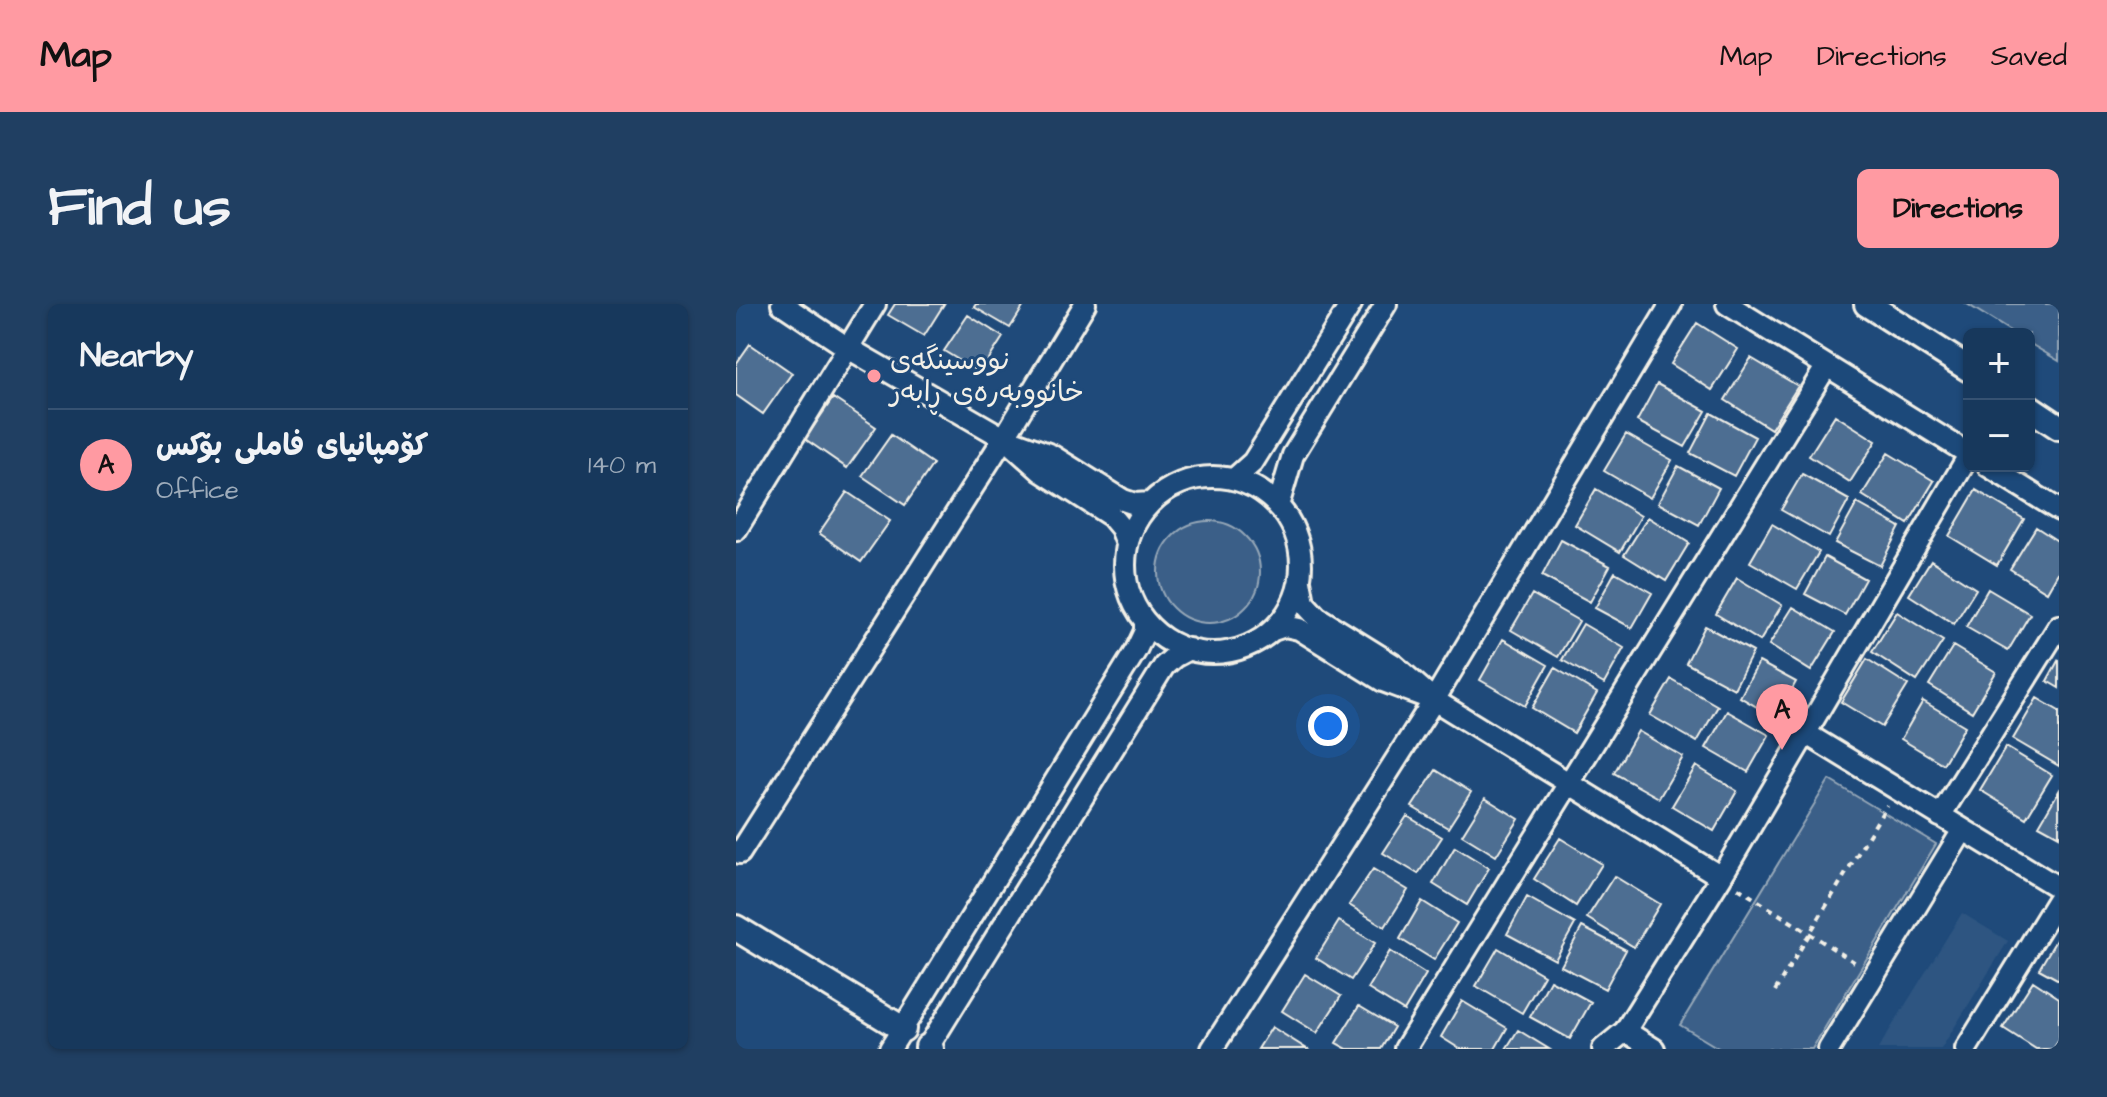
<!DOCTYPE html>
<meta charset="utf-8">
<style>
body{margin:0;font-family:"Architects Daughter","Playpen Sans Arabic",sans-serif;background:#203f62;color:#f1f3f6}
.controls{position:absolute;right:24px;top:24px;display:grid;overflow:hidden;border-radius:12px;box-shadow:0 2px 6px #0004}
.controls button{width:72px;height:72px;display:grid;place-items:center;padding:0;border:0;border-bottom:2px solid #365272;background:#17385c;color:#f1f3f6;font:40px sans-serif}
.you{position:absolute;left:592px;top:422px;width:28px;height:28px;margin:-20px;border:6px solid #fff;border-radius:50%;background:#1a73e8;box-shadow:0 0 0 12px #1a73e833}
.badge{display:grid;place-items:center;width:52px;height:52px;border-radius:50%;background:#ff9aa2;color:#111;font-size:26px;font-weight:700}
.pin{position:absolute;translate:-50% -66px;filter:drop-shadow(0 2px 4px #0008)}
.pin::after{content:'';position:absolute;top:42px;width:28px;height:24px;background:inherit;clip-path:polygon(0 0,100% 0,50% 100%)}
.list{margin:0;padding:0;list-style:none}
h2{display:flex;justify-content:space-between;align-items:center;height:104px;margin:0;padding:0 32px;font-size:34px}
h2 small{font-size:26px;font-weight:400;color:#9eacbb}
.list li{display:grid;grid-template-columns:52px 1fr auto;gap:24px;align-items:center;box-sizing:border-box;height:112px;padding:0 32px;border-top:2px solid #365272}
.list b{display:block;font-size:30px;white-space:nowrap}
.list p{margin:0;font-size:26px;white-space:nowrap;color:#9eacbb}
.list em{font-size:26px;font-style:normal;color:#9eacbb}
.map{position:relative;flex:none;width:1323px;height:745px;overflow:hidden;border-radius:12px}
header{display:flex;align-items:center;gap:48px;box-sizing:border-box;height:112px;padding:0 40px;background:#ff9aa2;color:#111}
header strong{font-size:38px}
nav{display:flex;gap:44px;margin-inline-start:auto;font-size:28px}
.intro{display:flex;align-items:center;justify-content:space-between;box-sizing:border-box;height:192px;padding:0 48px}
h1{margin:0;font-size:56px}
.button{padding:20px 36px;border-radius:12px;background:#ff9aa2;color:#111;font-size:28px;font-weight:700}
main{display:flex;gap:48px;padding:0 48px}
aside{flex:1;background:#17385c;border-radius:12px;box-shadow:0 2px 6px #0004}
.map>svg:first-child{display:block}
</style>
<header>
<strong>Map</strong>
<nav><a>Map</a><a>Directions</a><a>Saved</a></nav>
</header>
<div class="intro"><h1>Find us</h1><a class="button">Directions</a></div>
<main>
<aside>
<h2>Nearby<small></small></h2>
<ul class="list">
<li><span class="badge">A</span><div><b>کۆمپانیای فاملی بۆکس</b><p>Office</p></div><em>140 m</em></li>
</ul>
</aside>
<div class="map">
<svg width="1323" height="745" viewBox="0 0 1323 745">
<rect width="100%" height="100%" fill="#1f4a7a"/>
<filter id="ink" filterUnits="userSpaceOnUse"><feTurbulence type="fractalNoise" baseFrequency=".0125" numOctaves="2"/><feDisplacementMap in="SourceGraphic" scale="16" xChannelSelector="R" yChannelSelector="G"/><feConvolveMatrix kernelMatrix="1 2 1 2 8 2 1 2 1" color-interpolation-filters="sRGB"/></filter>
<g filter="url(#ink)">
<path fill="#2d5581" d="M1226,609L1272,637L1205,745H1142Z"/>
<path fill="#3a5f88" stroke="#97a8b8" stroke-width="2" d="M1231,0H1323V57L1293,39V30H1279Z
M422 268a51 51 0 1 1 102 0a51 51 0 1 1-102 0Z
M1093,476L1200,540L1076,745H984L944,721Z"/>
<path fill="#4d6e92" stroke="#f4f1e8" stroke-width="2" d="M159,0H208L188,32L152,11Z
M240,0H289L274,24L238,3Z
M232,11L267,33L244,69L208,47Z
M961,19L1002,45L976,86L935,60Z
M14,40L56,69L27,110L0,91V60Z
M1015,54L1062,82L1035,125L989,96Z
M921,80L970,107L949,143L901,117Z
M97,94L140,123L111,164L69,135Z
M975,109L1019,133L998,172L954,149Z
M1099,111L1140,137L1114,178L1073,152Z
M890,130L936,156L914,194L868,167Z
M155,131L197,160L169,201L126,172Z
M1152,149L1198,177L1172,220L1126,191Z
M942,162L983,184L963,221L922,199Z
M1066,170L1113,196L1093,233L1045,206Z
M860,185L905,212L884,248L839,221Z
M1240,186L1288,215L1261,261L1213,232Z
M111,188L154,217L125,258L83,229Z
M1121,199L1164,223L1144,262L1099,239Z
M912,213L953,239L930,277L888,251Z
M1036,220L1083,248L1061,285L1014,258Z
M1300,223L1323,238V267L1311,288L1274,265Z
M825,236L874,262L854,298L806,272Z
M1089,253L1129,275L1109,311L1069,290Z
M1195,256L1240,285L1218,320L1173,291Z
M879,268L916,289L896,324L859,304Z
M1001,274L1046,301L1024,337L980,310Z
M1252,285L1294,310L1272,347L1230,323Z
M796,290L843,317L822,353L775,326Z
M1057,303L1099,328L1075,367L1033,341Z
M1161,308L1207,337L1181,377L1136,348Z
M847,320L888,344L868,380L826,356Z
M969,322L1017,348L998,385L950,359Z
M767,335L812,361L789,402L744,376Z
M1217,342L1260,368L1236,408L1193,381Z
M1131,355L1172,381L1146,423L1105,398Z
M1323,355V384L1311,377Z
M1023,358L1060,378L1040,414L1004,393Z
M819,364L861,389L838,429L796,404Z
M935,375L982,402L961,438L914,411Z
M1301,394L1323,407V462L1277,435Z
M1187,397L1229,422L1207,460L1165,435Z
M991,407L1033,431L1012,468L970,444Z
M902,427L947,453L923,494L878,469Z
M1270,443L1316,471L1290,514L1244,486Z
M960,462L1001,487L978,527L936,502Z
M700,466L735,488L712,524L676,503Z
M1323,487V532L1303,521Z
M749,494L783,515L760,552L726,531Z
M671,512L706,533L682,570L647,549Z
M824,534L866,560L840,602L798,575Z
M719,543L753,564L731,601L697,580Z
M637,565L672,586L649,623L613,601Z
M878,572L924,600L898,643L851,614Z
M791,593L839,620L819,656L771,630Z
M686,597L721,619L698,656L664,635Z
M603,617L639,639L615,676L580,654Z
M846,623L890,646L869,685L825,662Z
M1323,631V676L1303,665Z
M762,644L808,671L786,709L740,682Z
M654,647L690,670L668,707L632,685Z
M569,670L605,692L581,729L546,707Z
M814,676L855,698L834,735L794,713Z
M1297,677L1323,694V736L1317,745H1300L1267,724Z
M726,697L771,724L759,745H724L705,733Z
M623,702L658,723L645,745H611L600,739Z
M536,723L571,745H522Z
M782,726L813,745H770Z"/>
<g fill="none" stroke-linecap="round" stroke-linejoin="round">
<defs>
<path id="minor" d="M46,0L112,44L268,134L315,151L387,196L399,200L414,199
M991,0L1233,150
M277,142L305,167L375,212L385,224L391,240
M1252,162L1323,206
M389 261a88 88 0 1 1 176 0a88 88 0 1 1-176 0Z
M498,175L517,158L615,0
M542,202L557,151L650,0
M0,226L139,0
M564,277L568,299L581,313L658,361L698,396L985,573
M537,326L549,322L563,325L647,377L687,392
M1069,429L1323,584
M1204,512L1323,322
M0,547L4,549L268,134L349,0
M889,727L918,745
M154,745L400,346L409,327V317
M191,745L428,362L438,353L453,345
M476,745L698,396L935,0
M669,745L1090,63
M867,745L889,727L985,573L1233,151
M1093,745L1227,526
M1230,745L1323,594"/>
<path id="tertiary" d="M1131,0L1233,65
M1293,103L1323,123
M0,624L167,725
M192,743L195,745"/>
</defs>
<use href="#minor" stroke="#f4f1e8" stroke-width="26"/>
<use href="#tertiary" stroke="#f4f1e8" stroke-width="30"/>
<path stroke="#f4f1e8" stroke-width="4" stroke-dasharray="6 6" stroke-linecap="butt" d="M1002,584L1123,661
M1039,687L1151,501"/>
<use href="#minor" stroke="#1f4a7a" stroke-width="20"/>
<use href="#tertiary" stroke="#1f4a7a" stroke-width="24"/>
</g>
</g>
<circle fill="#ff9aa2" stroke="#1f4a7a" stroke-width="3" cx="138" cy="72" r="8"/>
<g text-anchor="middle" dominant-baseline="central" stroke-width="6" stroke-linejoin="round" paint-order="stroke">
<g font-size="28" fill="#f4f1e8" stroke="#1f4a7a" text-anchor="start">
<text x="154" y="56">نووسینگەی<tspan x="154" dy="32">خانووبەرەی ڕابەر</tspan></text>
</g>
</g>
</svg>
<div class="controls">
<button>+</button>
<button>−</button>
</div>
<div class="you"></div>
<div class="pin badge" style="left:1046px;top:446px">A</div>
</div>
</main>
